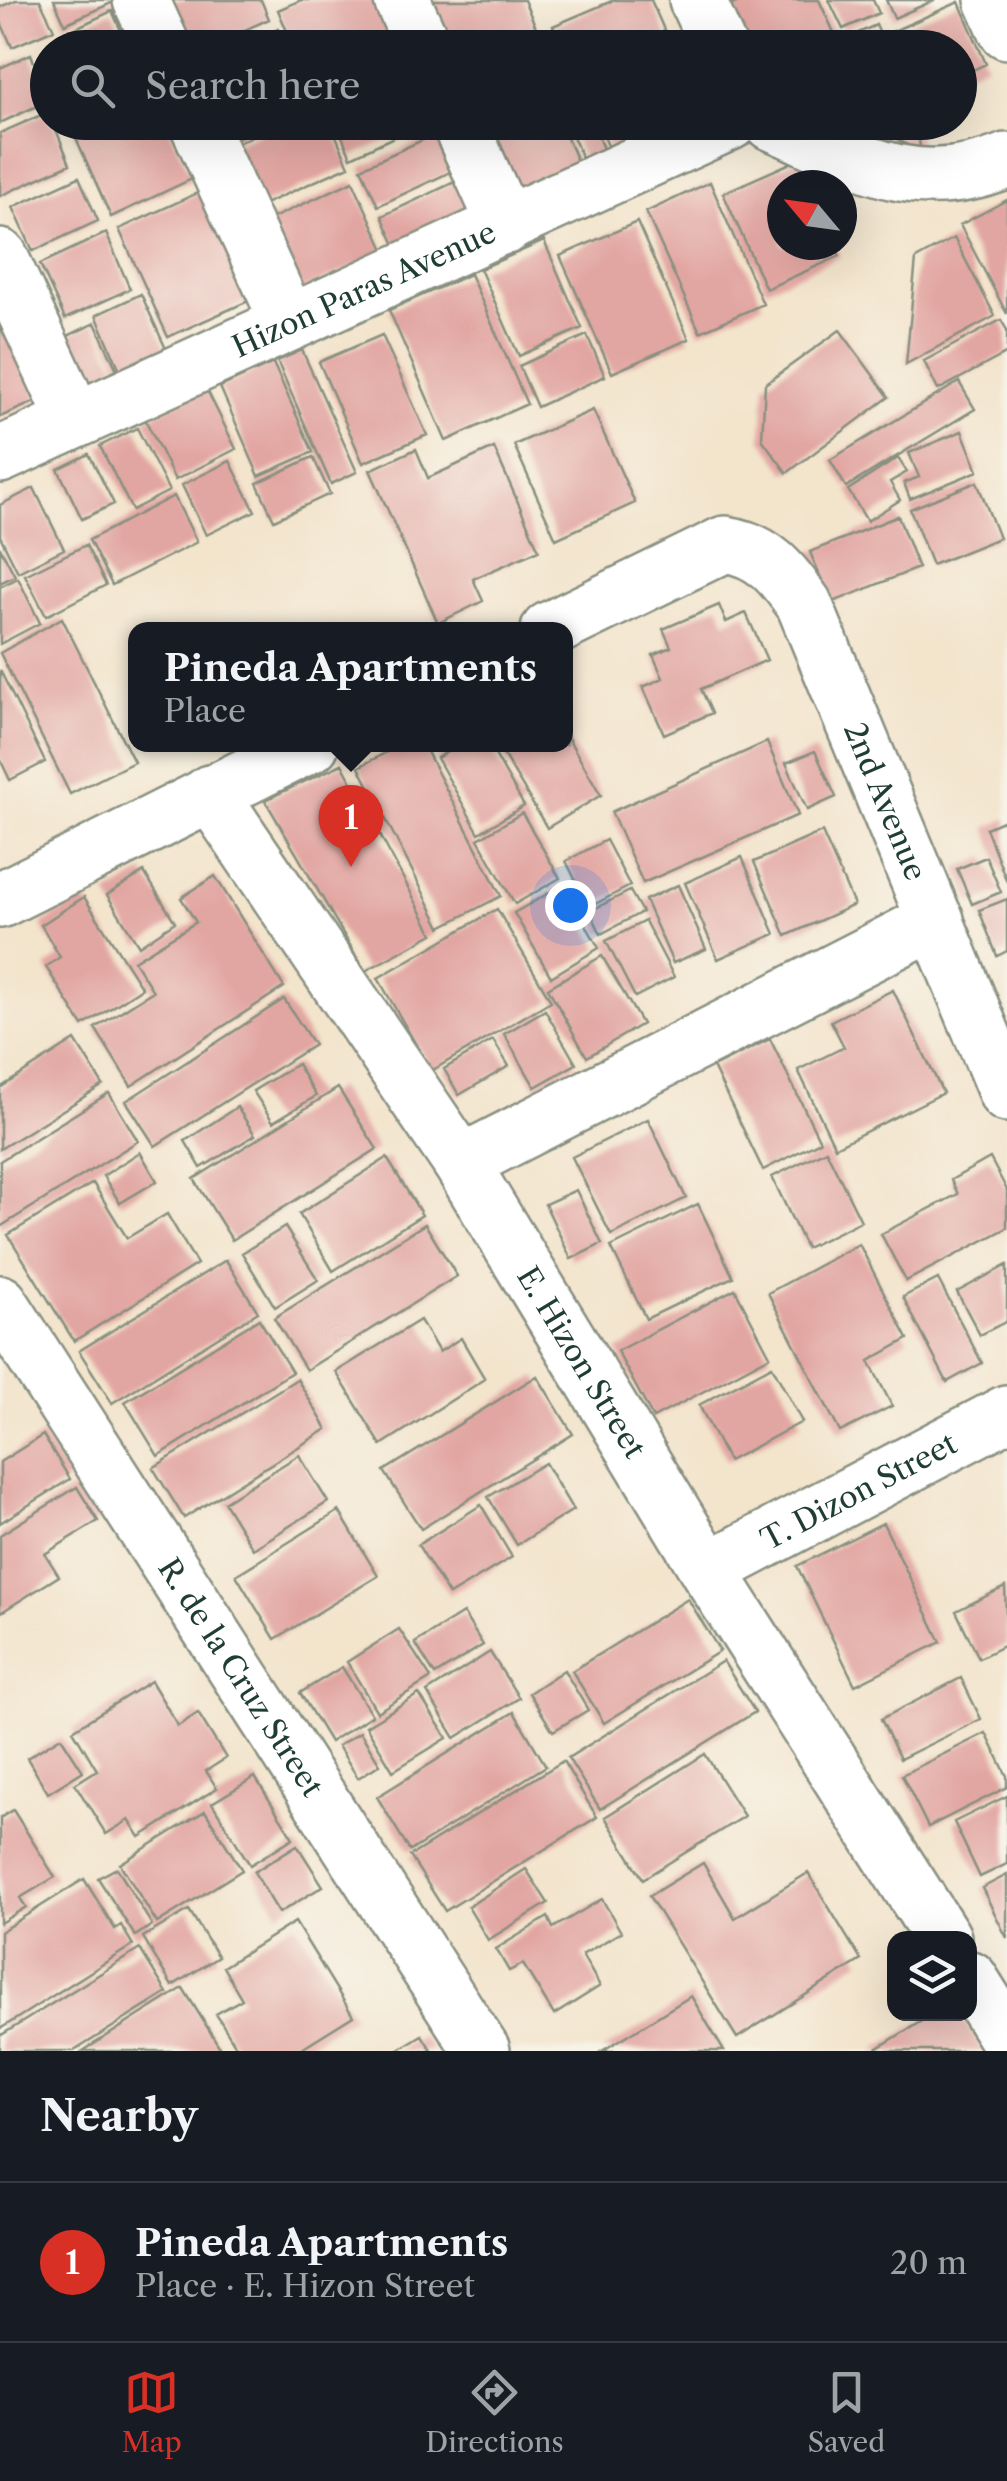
<!DOCTYPE html>
<meta charset="utf-8">
<style>
body{margin:0;font-family:"Libre Caslon Text",serif;background:#20242c;color:#f1f3f6}
.controls{position:absolute;right:30px;bottom:30px;display:grid;overflow:hidden;border-radius:20px;box-shadow:0 10px 40px #0002}
.controls button{width:90px;height:90px;display:grid;place-items:center;padding:0;border:0;border-bottom:2px solid #363941;background:#171b24;color:#f1f3f6;font:50px sans-serif}
.compass{position:absolute;left:767px;top:170px;width:90px;height:90px;border-radius:50%;background:#171b24;box-shadow:0 10px 40px #0002;rotate:299deg}
.you{position:absolute;left:570px;top:905px;width:35px;height:35px;margin:-25px;border:8px solid #fff;border-radius:50%;background:#1a73e8;box-shadow:0 0 0 15px #1a73e833}
.badge{display:grid;place-items:center;width:65px;height:65px;border-radius:50%;background:#d93025;color:#fff;font-size:32px;font-weight:700}
.pin{position:absolute;translate:-50% -82px;filter:drop-shadow(0 2px 5px #0008)}
.pin::after{content:'';position:absolute;top:52px;width:35px;height:30px;background:inherit;clip-path:polygon(0 0,100% 0,50% 100%)}
.popup{position:absolute;left:128px;top:622px;width:445px;height:130px;box-sizing:border-box;display:grid;place-content:center;border-radius:20px;background:#171b24;filter:drop-shadow(0 2px 8px #0005);font-size:32px;white-space:nowrap;color:#9ea1a6}
.popup b{font-size:38px;color:#f1f3f6}
.popup::after{content:'';position:absolute;left:50%;top:100%;margin-left:-20px;border:20px solid transparent;border-top-color:#171b24}
.list{margin:0;padding:0;list-style:none}
h2{display:flex;justify-content:space-between;align-items:center;height:130px;margin:0;padding:0 40px;font-size:42px}
h2 small{font-size:32px;font-weight:400;color:#9ea1a6}
.list li{display:grid;grid-template-columns:65px 1fr auto;gap:30px;align-items:center;box-sizing:border-box;height:160px;padding:0 40px;border-top:2px solid #363941}
.list b{display:block;font-size:38px;white-space:nowrap}
.list p{margin:0;font-size:32px;white-space:nowrap;color:#9ea1a6}
.list em{font-size:32px;font-style:normal;color:#9ea1a6}
.icon{flex:none;width:55px;height:55px;fill:none;stroke:currentColor;stroke-width:2;stroke-linecap:round;stroke-linejoin:round}
.map{position:relative;flex:none;width:1007px;height:2051px;overflow:hidden}
.search{position:absolute;background:#171b24;box-shadow:0 10px 40px #0002;left:30px;right:30px;top:30px;height:110px;display:flex;align-items:center;gap:25px;box-sizing:border-box;padding:0 35px;border-radius:55px;color:#9ea1a6;font-size:38px}
.sheet{height:290px;background:#171b24}
nav{display:flex;justify-content:space-around;align-items:center;box-sizing:border-box;height:140px;border-top:2px solid #363941;background:#171b24;font-size:28px;color:#9ea1a6}
nav a{display:grid;justify-items:center;gap:5px}
nav .on{color:#d93025}
.map>svg:first-child{display:block}
</style>
<div class="map">
<svg width="1007" height="2051" viewBox="0 0 1007 2051">
<rect width="100%" height="100%" fill="#f7f3e8"/>
<filter id="ink" filterUnits="userSpaceOnUse"><feTurbulence type="fractalNoise" baseFrequency=".01" numOctaves="2"/><feDisplacementMap in="SourceGraphic" scale="20" xChannelSelector="R" yChannelSelector="G"/><feConvolveMatrix kernelMatrix="1 2 1 2 8 2 1 2 1" color-interpolation-filters="sRGB"/></filter>
<filter id="wash" filterUnits="userSpaceOnUse"><feTurbulence type="fractalNoise" baseFrequency=".0048" numOctaves="4" result="noise"/><feDisplacementMap in="SourceGraphic" scale="40" xChannelSelector="R" yChannelSelector="G"/><feGaussianBlur stdDeviation="2.25" result="paint"/><feColorMatrix in="noise" values="0 0 0 0 0 0 0 0 0 0 0 0 0 0 0 0 0 1.4 0 .05"/><feComposite in="paint" operator="in"/></filter>
<g filter="url(#wash)">
<rect width="100%" height="100%" fill="#f3e4cc"/>
<g id="blocks">
<path fill="#e2a6a2" d="M16,0H40L54,29L12,47L0,20V7Z
M54,0H118L65,24Z
M167,0H261L269,19L205,48H188Z
M301,0H376L397,48H294L278,10Z
M426,0H524L545,48H448Z
M614,0H651L672,48H562L553,26Z
M743,0H819L835,35L807,48H742L725,8Z
M829,0H873L879,13L843,29Z
M886,0H935L894,18Z
M959,2L986,64L960,76V48H896L889,33Z
M112,11L129,48H73L67,32Z
M876,25L886,48H825Z
M278,29L286,48H237Z
M31,54L48,101L0,123V68Z
M48,112V122H53L70,164L0,196V133Z
M69,122H167L192,179L111,217Z
M226,122H271L234,139Z
M284,122H330L349,166L260,206L233,145Z
M336,122H426L351,157Z
M481,122H560L580,168L515,198Z
M567,122H592L606,156L585,165Z
M865,122H916L921,152Z
M598,123H695L613,157Z
M440,132L457,169L378,206L361,168Z
M797,160L846,175L841,185H782V245H834L840,256L766,289L723,193Z
M79,177L98,221L33,251L13,207Z
M463,178L478,210L396,247L382,216Z
M353,181L385,252L296,293L264,222Z
M710,182L763,304L700,332L646,212Z
M206,189L255,298L168,337L119,229Z
M1007,200V314L960,225Z
M637,222L689,339L612,373L560,256Z
M106,233L130,289L65,319L40,264Z
M954,238L995,316L906,364L916,259Z
M544,241L582,328L519,356L480,269Z
M470,274L527,404L446,441L389,310Z
M141,294L166,349L120,370L96,315Z
M0,310L39,400L0,417Z
M1001,320L1007,330V353L938,390L924,361Z
M95,323L118,372L82,389L59,340Z
M840,330L889,397L787,473L762,439L765,384Z
M382,335L427,435L363,463L319,362Z
M587,335L605,376L537,407L519,366Z
M302,350L357,472L331,484L277,361Z
M273,363L313,452L259,476L220,387Z
M959,382L975,409L846,487L830,460Z
M206,388L236,449L175,480L145,419Z
M593,410L635,503L556,539L514,445Z
M137,428L169,491L132,510L100,446Z
M962,431L978,471L910,499L904,483L919,477L909,453Z
M494,448L539,550L473,579L483,601L438,623L370,470L416,449L428,478Z
M89,454L114,504L82,519L58,469Z
M313,457L330,494L274,520L257,483Z
M898,458L907,472L890,482L900,500L867,521L848,490Z
M230,461L255,511L206,535L182,485Z
M977,482L999,538L932,565L910,509Z
M34,488L64,549L18,572L0,536V505Z
M174,496L197,542L112,585L89,540Z
M898,516L918,568L831,603L810,552Z
M86,545L106,585L46,616L25,575Z
M0,547L15,576L0,583Z
M18,578L40,623L0,644V587Z
M719,605L726,622L746,613L767,660L701,689L712,713L664,734L643,687L663,678L653,655L671,647L663,629Z
M62,618L134,762L70,794L0,653Z
M0,670L45,762L10,780L0,759Z
M566,735L601,795L547,828L497,744H566Z
M767,742L798,815L643,883L611,812Z
M402,744H423L501,896L441,927L359,767Z
M450,744H489L524,806L479,833L437,758L452,749Z
M815,751L836,797L807,810L786,763Z
M342,764L433,934L365,971L265,800Z
M522,813L560,878L515,904L478,839Z
M1007,819V882L986,828Z
M822,832L854,905L786,936L754,862Z
M606,840L630,886L589,907L566,861Z
M742,857L775,934L718,959L685,883Z
M986,857L1001,892L972,904L957,869Z
M144,872L175,922L139,946L107,895Z
M215,876L284,987L131,1086L95,1028L153,991L134,961L196,922L181,898Z
M563,885L599,948L551,977L514,913Z
M678,885L706,949L673,963L645,900Z
M630,891L642,912L601,934L590,911Z
M84,897L142,988L83,1026L46,967L60,957L41,925Z
M1007,899V951L997,956L979,910Z
M497,909L551,1001L431,1071L378,978Z
M645,921L674,977L635,997L606,941Z
M602,956L642,1024L587,1057L548,988Z
M893,990L943,1093L835,1147L798,1070L844,1047L831,1021Z
M284,999L314,1045L155,1146L126,1101Z
M545,1010L576,1064L535,1087L504,1034Z
M770,1039L820,1141L763,1170L713,1067Z
M75,1040L103,1085L0,1149V1088Z
M493,1040L509,1066L459,1095L444,1069Z
M297,1064L316,1096L273,1122L253,1091Z
M338,1088L377,1149L232,1240L194,1179Z
M109,1093L138,1141L0,1227V1161Z
M237,1107L255,1135L201,1168L185,1141Z
M648,1119L686,1198L611,1235L572,1157Z
M826,1150L861,1221L806,1248L772,1177Z
M140,1152L157,1181L120,1203L103,1176Z
M387,1158L422,1215L333,1271L299,1214Z
M990,1158L1007,1190V1228L906,1281L881,1234L958,1194L951,1180Z
M93,1183L127,1238L167,1214L197,1264L74,1341L8,1235Z
M576,1190L602,1244L571,1259L545,1204Z
M698,1204L733,1277L646,1319L611,1247Z
M425,1224L457,1276L306,1370L274,1318Z
M285,1227L318,1280L275,1307L242,1253Z
M859,1244L908,1339L869,1361L892,1406L840,1432L768,1293Z
M226,1260L258,1312L112,1403L79,1351Z
M1007,1265V1321L980,1335L957,1292Z
M938,1279L982,1363L947,1382L903,1297Z
M735,1289L770,1356L653,1418L617,1351Z
M259,1319L292,1372L158,1456L125,1402Z
M420,1320L439,1352L461,1338L485,1379L381,1445L336,1372Z
M772,1366L802,1422L728,1461L699,1405Z
M537,1376L573,1434L421,1529L384,1471Z
M297,1379L327,1429L184,1518L153,1468Z
M43,1435L70,1479L0,1523V1462Z
M299,1455L328,1502L253,1549L224,1502Z
M545,1463L573,1510L517,1545L488,1497Z
M77,1487L98,1521L45,1554L59,1576L0,1613V1535Z
M481,1505L512,1557L449,1595L418,1545Z
M339,1511L378,1576L275,1639L236,1575Z
M883,1523L941,1642L855,1685L797,1566Z
M1005,1587L1007,1644L979,1658L956,1611Z
M688,1599L720,1651L604,1723L572,1671Z
M463,1613L483,1645L435,1675L415,1643Z
M399,1629L431,1678L377,1712L347,1662Z
M490,1652L519,1698L455,1738L427,1692Z
M723,1661L755,1712L600,1809L568,1758Z
M342,1667L372,1715L330,1742L300,1693Z
M564,1670L588,1710L553,1731L529,1693Z
M961,1678L981,1719L900,1759L881,1719Z
M151,1681L178,1726L198,1713L226,1758L206,1771L217,1788L140,1837L129,1820L106,1834L75,1784L97,1770L73,1730Z
M419,1694L447,1738L393,1771L366,1726Z
M514,1712L546,1766L410,1851L377,1797Z
M360,1732L380,1764L358,1778L338,1746Z
M986,1733L1007,1776V1787L928,1827L902,1775Z
M61,1737L83,1771L48,1793L27,1758Z
M705,1754L744,1816L643,1879L605,1817Z
M563,1761L597,1817L445,1911L410,1856Z
M255,1777L293,1838L250,1865L212,1803Z
M1007,1796V1864L980,1877L954,1822Z
M13,1810L55,1877L20,1898L26,1907L0,1923V1818Z
M205,1811L242,1870L157,1923L120,1864Z
M297,1845L323,1886L279,1913L254,1872Z
M703,1863L735,1918L808,1873L861,1960L737,2038L649,1896Z
M117,1868L152,1925L135,1936L98,1878Z
M526,1869L548,1903L488,1940L468,1907Z
M1007,1875V1938L982,1888Z
M84,1879L115,1929L121,1925L133,1945L0,2029V1932Z
M602,1899L621,1932L582,1955L600,1986L554,2015L523,1964L509,1971L496,1949L548,1917L553,1928Z
M189,1910L218,1957L172,1986L143,1937Z
M295,1922L353,2016L297,2051H239L216,2014L242,1999L223,1967Z
M140,1949L167,1993L74,2051H0V2036Z
M183,1988L222,2051H83Z
M691,1996L724,2051H602Z
M933,2014H960L983,2051H873Z
M422,2035L432,2051H396Z"/>
</g>
</g>
<g filter="url(#ink)">
<use href="#blocks" fill-opacity="0" stroke="#899080" stroke-width="2.5"/>
<g fill="none" stroke-linecap="round" stroke-linejoin="round">
<defs>
<g id="minor">
<path d="M141,0L163,48"/>
<path d="M402,0L424,48"/>
<path d="M697,0L719,48"/>
<path d="M993,0L1007,31"/>
<path d="M197,122L289,323"/>
<path d="M459,122L506,226"/>
<path d="M771,122C858,159 912,199 1007,161"/>
<path d="M0,257L75,420"/>
<path id="s1" d="M0,455L730,122"/>
<path id="s2" d="M549,630L725,544C765,550 782,573 804,604L1007,1094"/>
<path id="s3" d="M210,793L461,1163L708,1570L943,1938"/>
<path d="M0,900L311,744"/>
<path d="M461,1163L936,920"/>
<path id="s4" d="M0,1303L482,2051"/>
<path id="s5" d="M708,1570L1007,1413"/>
<path d="M970,1979L1007,2038"/>
</g>
</defs>
<use href="#minor" stroke="#899080" stroke-width="60"/>
<use href="#minor" stroke="#fff" stroke-width="55"/>
</g>
</g>
<g text-anchor="middle" dominant-baseline="central" stroke-width="8" stroke-linejoin="round" paint-order="stroke">
<g font-size="30" fill="#1f3d34" stroke="#f7f3e8">
<text stroke="none"><textPath href="#s1" startOffset="400">Hizon Paras Avenue</textPath></text>
<text stroke="none"><textPath href="#s2" startOffset="512">2nd Avenue</textPath></text>
<text stroke="none"><textPath href="#s3" startOffset="680">E. Hizon Street</textPath></text>
<text stroke="none"><textPath href="#s5" startOffset="170">T. Dizon Street</textPath></text>
<text stroke="none"><textPath href="#s4" startOffset="445">R. de la Cruz Street</textPath></text>
</g>
</g>
</svg>
<div class="controls">
<button><svg class="icon" aria-label="layers" viewBox="0 0 24 24"><path d="M12 4l9 5-9 5-9-5zM3 14l9 5 9-5"/></svg></button>
</div>
<svg class="compass" viewBox="-18 -18 36 36"><path d="M0-13l5 13h-10z" fill="#e53935"/><path d="M0 13l5-13h-10z" fill="#9ea1a6"/></svg>
<div class="you"></div>
<div class="pin badge" style="left:351px;top:867px">1</div>
<div class="popup"><b>Pineda Apartments</b>Place</div>
<div class="search"><svg class="icon" aria-label="search" viewBox="0 0 24 24"><circle cx="10" cy="10" r="6"/><path d="M15 15l6 6"/></svg>Search here</div>
</div>
<section class="sheet">
<h2>Nearby<small></small></h2>
<ul class="list">
<li><span class="badge">1</span><div><b>Pineda Apartments</b><p>Place · E. Hizon Street</p></div><em>20 m</em></li>
</ul>
</section>
<nav>
<a class="on"><svg class="icon" aria-label="map" viewBox="0 0 24 24"><path d="M3 6l6-2 6 2 6-2v14l-6 2-6-2-6 2zM9 4v14M15 6v14"/></svg>Map</a>
<a><svg class="icon" aria-label="directions" viewBox="0 0 24 24"><path d="M12 3l9 9-9 9-9-9zM9 14v-3h6M13 9l2 2-2 2"/></svg>Directions</a>
<a><svg class="icon" aria-label="saved" viewBox="0 0 24 24"><path d="M7 4h10v16l-5-4-5 4z"/></svg>Saved</a>
</nav>
